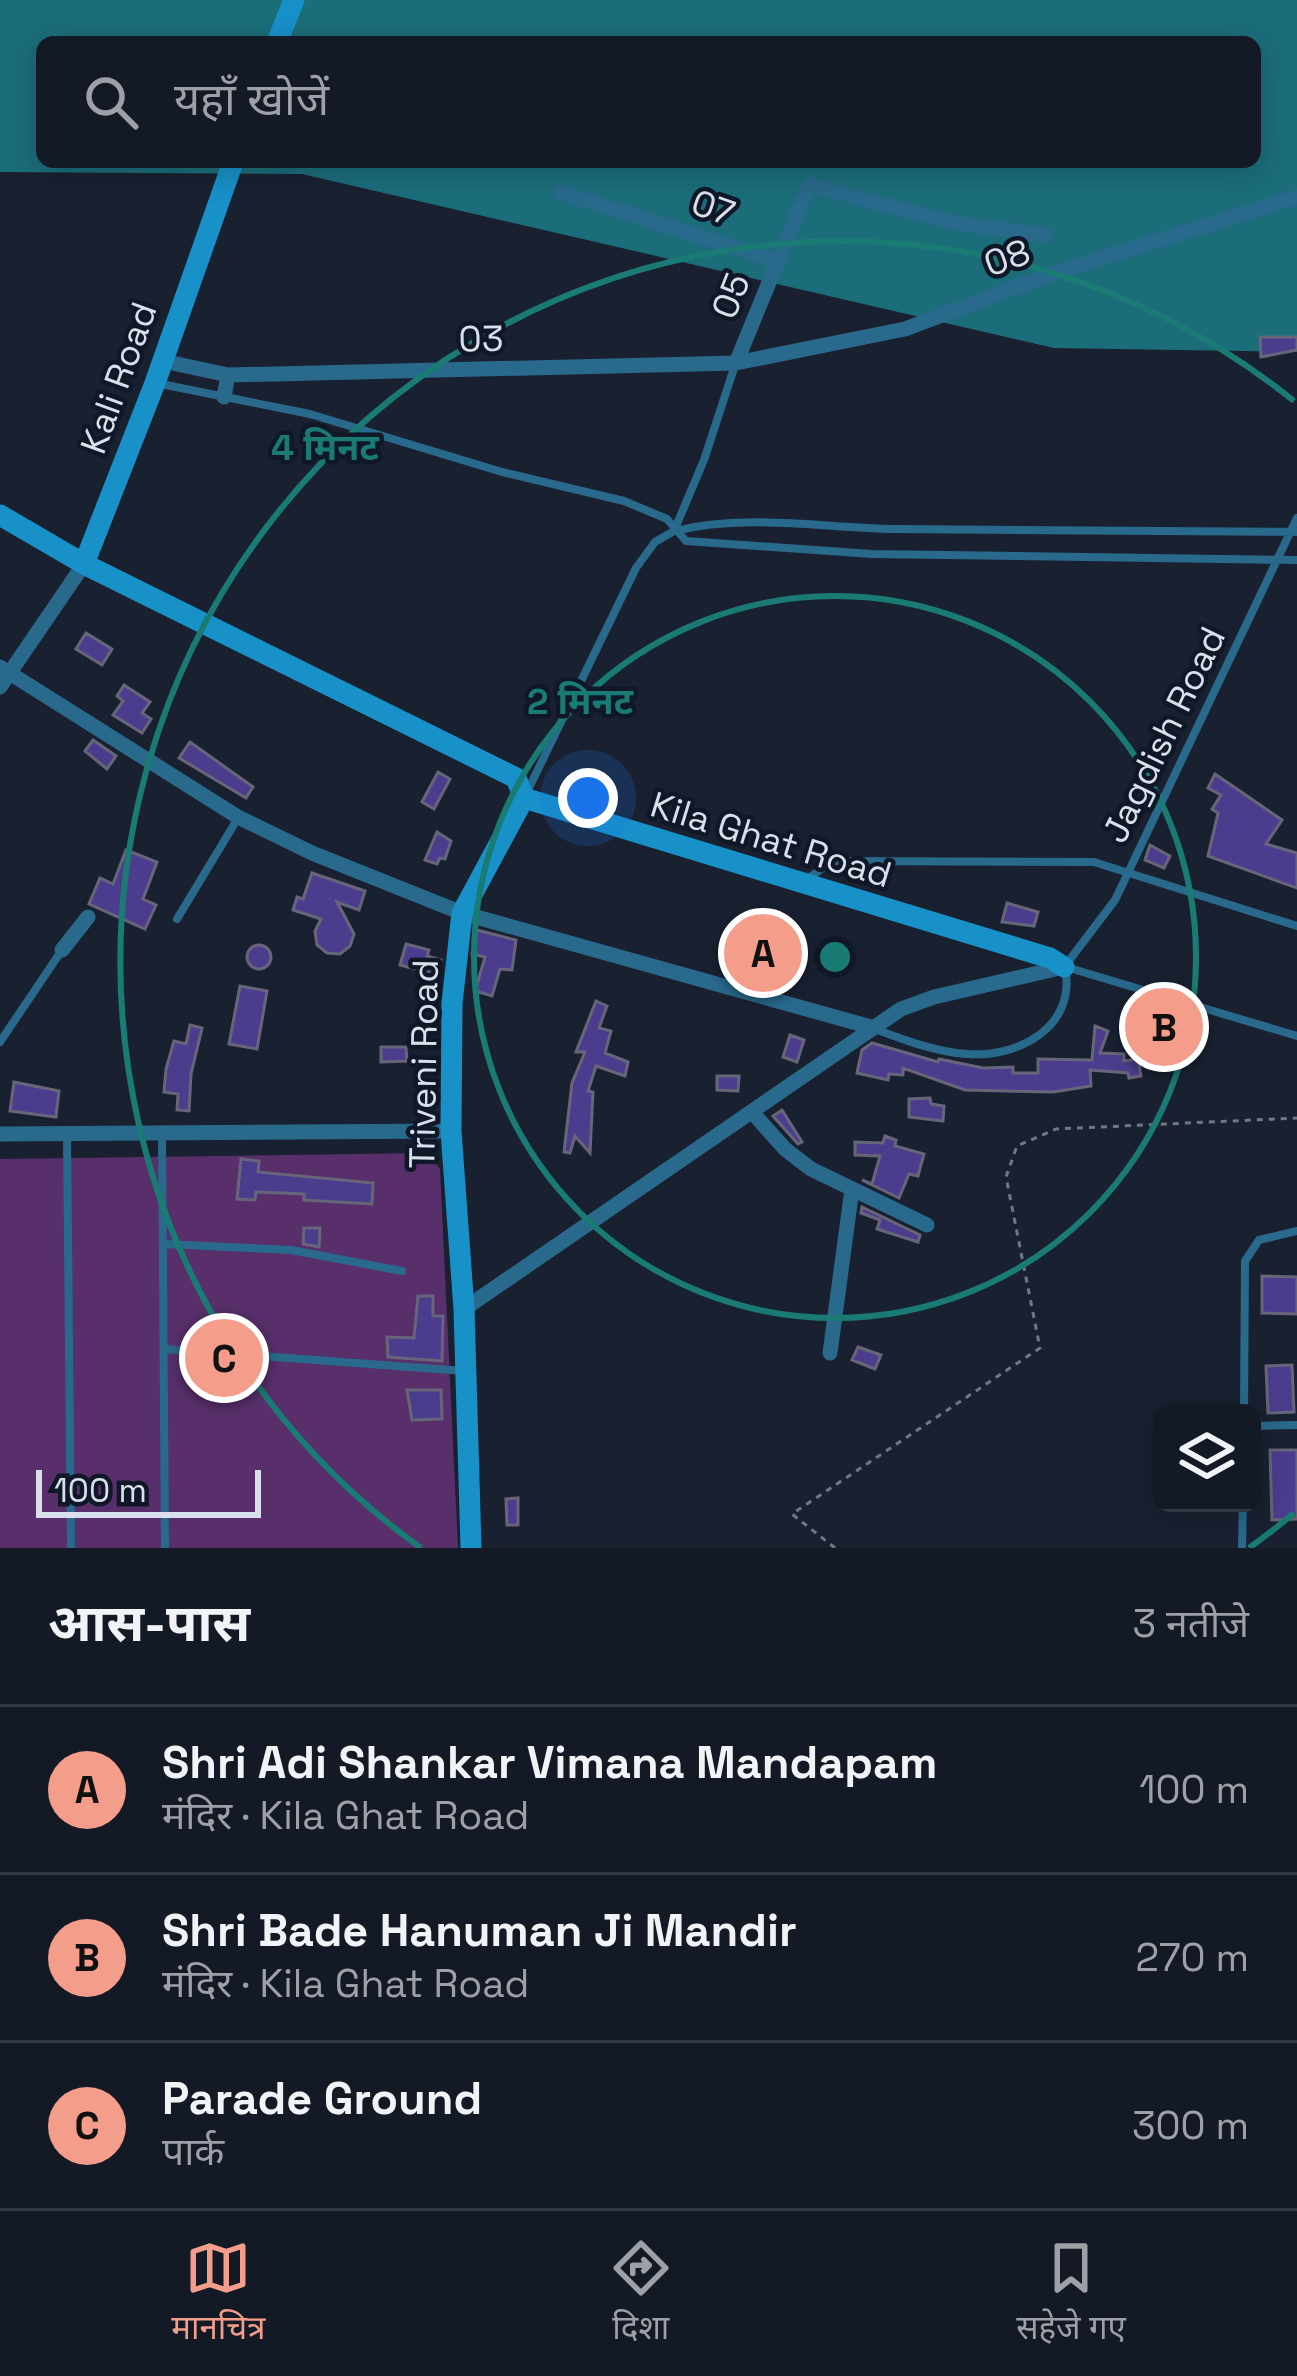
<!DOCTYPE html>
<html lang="hi">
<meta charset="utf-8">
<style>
body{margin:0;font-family:"Space Grotesk","Noto Sans Devanagari",sans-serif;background:#1c222d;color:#f1f3f6}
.controls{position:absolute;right:36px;bottom:36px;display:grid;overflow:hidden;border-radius:18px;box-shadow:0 6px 30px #0003}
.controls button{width:108px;height:108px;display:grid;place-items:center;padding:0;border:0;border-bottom:3px solid #323842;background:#131925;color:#f1f3f6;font:60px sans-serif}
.scale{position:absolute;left:36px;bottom:30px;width:225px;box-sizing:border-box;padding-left:12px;border:6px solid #dae0eb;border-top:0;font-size:33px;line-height:42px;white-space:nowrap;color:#dae0eb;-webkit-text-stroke:9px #101827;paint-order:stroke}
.you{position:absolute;left:588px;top:798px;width:42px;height:42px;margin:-30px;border:9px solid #fff;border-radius:50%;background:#1a73e8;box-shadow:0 0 0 18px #1a73e833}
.badge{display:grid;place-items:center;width:78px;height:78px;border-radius:50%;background:#f49d8b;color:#111;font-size:39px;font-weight:700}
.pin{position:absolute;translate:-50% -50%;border:6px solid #fff;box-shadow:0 3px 12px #0006}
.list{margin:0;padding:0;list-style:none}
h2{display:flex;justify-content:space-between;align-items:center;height:156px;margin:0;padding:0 48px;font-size:51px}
h2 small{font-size:39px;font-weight:400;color:#9da0a7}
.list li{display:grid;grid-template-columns:78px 1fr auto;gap:36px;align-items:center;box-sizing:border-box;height:168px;padding:0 48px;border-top:3px solid #323842}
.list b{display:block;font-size:45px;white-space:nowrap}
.list p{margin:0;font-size:39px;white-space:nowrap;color:#9da0a7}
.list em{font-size:39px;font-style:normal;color:#9da0a7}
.icon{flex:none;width:66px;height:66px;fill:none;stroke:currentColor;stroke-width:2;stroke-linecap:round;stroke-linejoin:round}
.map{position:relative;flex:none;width:1297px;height:1548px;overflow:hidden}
.search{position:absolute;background:#131925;box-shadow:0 6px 30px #0003;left:36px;right:36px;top:36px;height:132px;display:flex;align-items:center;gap:30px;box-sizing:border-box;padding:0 42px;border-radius:18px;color:#9da0a7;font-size:45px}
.sheet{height:660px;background:#131925}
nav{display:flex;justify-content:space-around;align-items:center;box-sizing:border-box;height:168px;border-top:3px solid #323842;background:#131925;font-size:33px;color:#9da0a7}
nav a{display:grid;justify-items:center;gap:6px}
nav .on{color:#f49d8b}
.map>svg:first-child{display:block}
</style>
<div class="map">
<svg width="1297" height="1548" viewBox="0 0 1297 1548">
<rect width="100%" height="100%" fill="#192131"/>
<path fill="#582f6b" d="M427,1153L440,1169L458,1548H0V1159Z"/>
<path fill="#1b6d7a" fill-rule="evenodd" d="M0,0H1297V352L1054,348L302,174L0,172ZM42,42H1255V162H42Z"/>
<path fill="#4c3c8d" stroke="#666579" stroke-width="3" d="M1260,337H1297V350L1261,357Z
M86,633L112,649L102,665L76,649Z
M124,685L150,702L142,713L151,719L142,733L113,715L123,701L117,696Z
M93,740L116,756L107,769L85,751Z
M190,742L253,787L246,798L179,758Z
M438,772L450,779L434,809L422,802Z
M1215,774L1282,820L1266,844L1297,853V888L1208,856L1218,813L1212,809L1221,795L1208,788Z
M437,832L451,841L445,859L440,858L437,864L425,860Z
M1150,845L1170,856L1164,868L1145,860Z
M126,850L157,862L143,899L156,905L145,929L89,904L100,878L113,884Z
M312,873L365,891L359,910L337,902L354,934L350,946L340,954L327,953L317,945L315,931L321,919L293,910L297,897L303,899Z
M1007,903L1038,912L1034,926L1002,922Z
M748,927L794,941L781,983L735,968Z
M477,930L516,940L512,970L500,969L492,996L475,991L485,957L472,954Z
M406,944L429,950L427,956L441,960L437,975L400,965Z
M247 957a12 12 0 1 1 24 0a12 12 0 1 1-24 0Z
M240,986L267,991L257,1049L229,1044Z
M596,1001L607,1006L599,1028L611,1031L605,1053L628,1062L625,1076L596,1066L588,1091L593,1092L590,1153L575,1136L570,1153L564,1152L572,1083L585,1052H576Z
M1175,1009L1185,1028L1191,1026L1196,1037L1177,1044L1172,1031L1151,1042L1142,1026Z
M190,1025L202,1028L191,1074L189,1111L177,1110L178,1094L164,1092L166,1069L174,1041L186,1044Z
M1095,1026L1108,1031L1100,1053L1124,1054V1061L1138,1059L1141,1076L1129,1078L1128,1073L1090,1070L1091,1086L1053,1092L965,1090L903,1068V1075L889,1074L888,1080L857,1073L862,1050L872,1043L938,1062L939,1059L983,1068L1013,1067V1073H1038V1059L1092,1060Z
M790,1035L804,1040L797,1062L783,1057Z
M381,1047H406L407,1061L381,1062Z
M717,1076H739L738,1091L717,1090Z
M14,1082L59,1091L56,1117L10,1111Z
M930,1098L931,1104L944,1106L943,1121L909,1117V1099Z
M782,1110L802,1142L798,1144L773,1116Z
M885,1136L896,1140L895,1146L924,1154L918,1176L909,1174L899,1198L862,1180L872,1184L880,1156L855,1155V1142L883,1143Z
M241,1159L259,1161L258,1172L373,1183L372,1204L304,1200V1194L256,1192L255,1200L237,1199Z
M862,1207L920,1235L918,1242L877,1229L880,1220L861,1213Z
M304,1228H320L319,1247L303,1244Z
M1262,1276L1297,1277V1314L1262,1313Z
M418,1296H433V1316H443L442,1361L388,1357L387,1337L414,1338Z
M858,1347L881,1355L875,1369L852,1360Z
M1292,1365L1294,1412L1268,1413L1266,1366Z
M407,1390H441L442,1419L412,1420Z
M1270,1450H1297V1519L1272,1520Z
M518,1498V1525H507L506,1499Z"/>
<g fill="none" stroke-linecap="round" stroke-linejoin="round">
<path stroke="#717885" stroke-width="3" stroke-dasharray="6 6" stroke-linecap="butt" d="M835,1548L792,1514L1040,1348L1006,1177L1017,1146L1056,1129L1297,1118"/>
<path stroke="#29698c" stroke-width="8" d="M156,383L310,414L502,472L624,501L667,519L686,541L872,554L1297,560
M675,531C744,513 824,528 894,529C1029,531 1163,530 1297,532
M526,794L636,568L655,542L674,531L704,460L735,365
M805,881L832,861L1094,862L1297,926
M177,919L238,818
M1065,966L1115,900L1297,518
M1066,967L1297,1036
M875,1029C904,1040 936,1052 967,1054C1018,1058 1077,1027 1065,968
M0,1042L62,950
M67,1135L71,1548
M162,1136L165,1548
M163,1244L291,1250L402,1271
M164,1349L464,1371
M1244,1413L1245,1261L1259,1240L1297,1231
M1252,1426L1297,1425
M1242,1548L1243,1503"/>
<path stroke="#29698c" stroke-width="15" d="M560,192L777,261
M163,361L228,375L736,363L905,329L1051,274L1297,197
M736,363L809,185L954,223L1046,235
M224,397L228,375
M0,667L238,817L312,853L462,913L871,1027
M0,687L84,564
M62,950L88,917
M752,1112L785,1149L811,1169L927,1225
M0,1134L451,1131
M464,1309L901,1009L934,997L1064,967
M830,1353L852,1189"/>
<path stroke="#1891c9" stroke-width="21" d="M277,42L294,0
M0,515L84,564L516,778L524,798L1050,958L1064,967
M84,564L155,383L233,162
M471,1548L464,1309L451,1131L452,1003L462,913L524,798"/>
</g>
<g fill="none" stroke="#197b74" stroke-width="6">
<circle cx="835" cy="957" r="361"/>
<path d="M1294 1513A721 721 0 0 1 1249 1548M421 1548A721 721 0 1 1 1294 401"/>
</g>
<g text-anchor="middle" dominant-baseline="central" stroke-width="9" stroke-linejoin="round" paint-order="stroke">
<g font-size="36" fill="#dae0eb" stroke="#101827">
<text transform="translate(713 208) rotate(19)">07</text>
<text transform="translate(1007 258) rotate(-20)">08</text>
<text transform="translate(731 296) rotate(-68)">05</text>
<text transform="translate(481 339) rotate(-1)">03</text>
<text transform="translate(119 378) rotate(-70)">Kali Road</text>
<text transform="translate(1164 735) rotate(-64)">Jagdish Road</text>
<text transform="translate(771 840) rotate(17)">Kila Ghat Road</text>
<text transform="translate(424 1064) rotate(-89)">Triveni Road</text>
</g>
</g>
<circle cx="835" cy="957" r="18" fill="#197b74" stroke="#101827" stroke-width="6"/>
<g font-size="36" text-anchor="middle" font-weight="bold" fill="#197b74" stroke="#101827" stroke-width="9" stroke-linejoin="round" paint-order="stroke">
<text x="325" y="460">4 मिनट</text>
<text x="580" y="714">2 मिनट</text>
</g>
</svg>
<div class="controls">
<button><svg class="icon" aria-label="layers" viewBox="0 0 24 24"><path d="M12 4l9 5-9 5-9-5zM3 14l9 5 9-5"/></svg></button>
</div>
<div class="scale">100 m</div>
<div class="you"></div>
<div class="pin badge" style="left:763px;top:953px">A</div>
<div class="pin badge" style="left:1164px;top:1027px">B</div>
<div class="pin badge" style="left:224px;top:1358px">C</div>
<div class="search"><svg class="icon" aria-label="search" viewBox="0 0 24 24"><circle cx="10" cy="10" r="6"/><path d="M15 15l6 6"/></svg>यहाँ खोजें</div>
</div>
<section class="sheet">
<h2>आस-पास<small>3 नतीजे</small></h2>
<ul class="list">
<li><span class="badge">A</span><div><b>Shri Adi Shankar Vimana Mandapam</b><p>मंदिर · Kila Ghat Road</p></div><em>100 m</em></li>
<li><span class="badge">B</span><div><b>Shri Bade Hanuman Ji Mandir</b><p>मंदिर · Kila Ghat Road</p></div><em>270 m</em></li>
<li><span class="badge">C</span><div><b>Parade Ground</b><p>पार्क</p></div><em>300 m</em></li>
</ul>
</section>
<nav>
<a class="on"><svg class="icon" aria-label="map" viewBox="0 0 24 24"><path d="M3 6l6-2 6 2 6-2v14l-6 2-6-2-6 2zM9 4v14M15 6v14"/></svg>मानचित्र</a>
<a><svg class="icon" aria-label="directions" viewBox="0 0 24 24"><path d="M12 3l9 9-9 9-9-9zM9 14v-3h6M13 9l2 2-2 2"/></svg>दिशा</a>
<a><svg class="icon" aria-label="saved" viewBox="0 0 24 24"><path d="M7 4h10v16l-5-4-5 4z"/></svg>सहेजे गए</a>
</nav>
